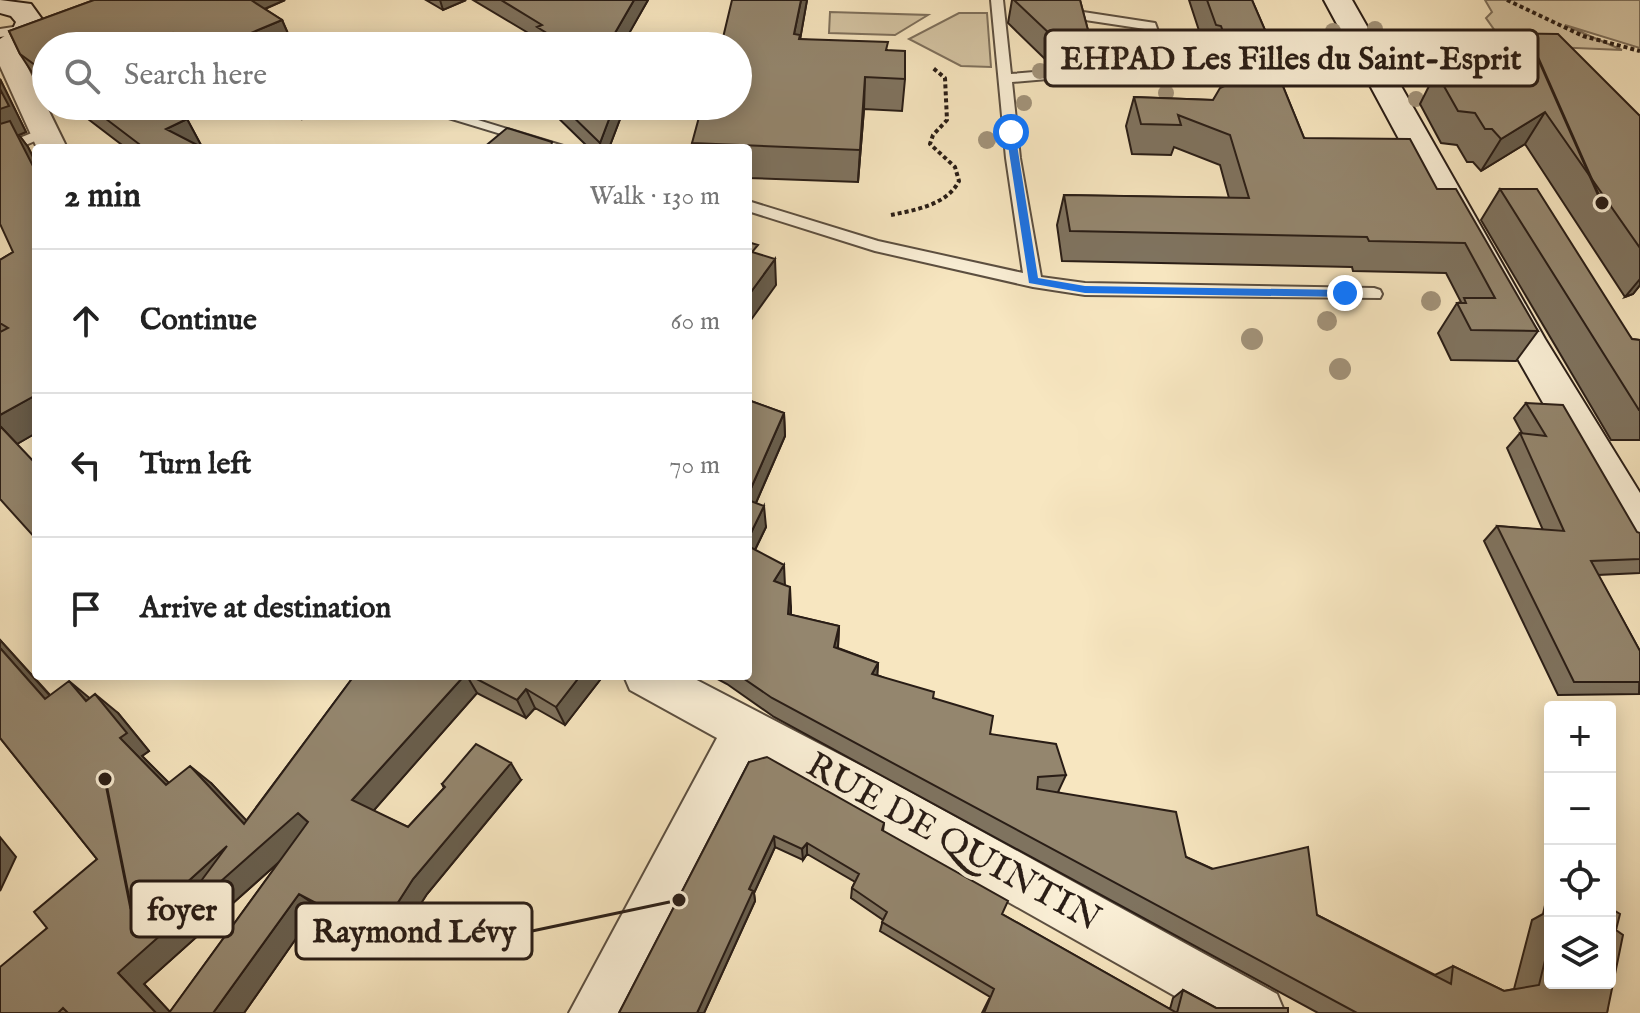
<!DOCTYPE html>
<meta charset="utf-8">
<style>
body{margin:0;font-family:"IM FELL English",serif;background:#f2f2f2;color:#222}
.controls{position:absolute;right:24px;bottom:24px;display:grid;overflow:hidden;border-radius:8px;box-shadow:0 4px 20px #0003}
.controls button{width:72px;height:72px;display:grid;place-items:center;padding:0;border:0;border-bottom:2px solid #e0e0e0;background:#fff;color:#222;font:40px sans-serif}
.stop{position:absolute;width:24px;height:24px;margin:-18px;border:6px solid #1a73e8;border-radius:50%;background:#fff}
.stop.end{background:#1a73e8;border-color:#fff;box-shadow:0 2px 8px #0008}
.list{margin:0;padding:0;list-style:none}
h2{display:flex;justify-content:space-between;align-items:center;height:104px;margin:0;padding:0 32px;font-size:34px}
h2 small{font-size:26px;font-weight:400;color:#767676}
.list li{display:grid;grid-template-columns:52px 1fr auto;gap:24px;align-items:center;box-sizing:border-box;height:144px;padding:0 32px;border-top:2px solid #e0e0e0}
.list b{display:block;font-size:30px;white-space:nowrap}
.list em{font-size:26px;font-style:normal;color:#767676}
.icon{flex:none;width:44px;height:44px;fill:none;stroke:currentColor;stroke-width:2;stroke-linecap:round;stroke-linejoin:round}
.map{position:relative;flex:none;width:1640px;height:1013px;overflow:hidden}
.search{position:absolute;background:#fff;box-shadow:0 4px 20px #0003;left:32px;top:32px;width:720px;height:88px;display:flex;align-items:center;gap:20px;box-sizing:border-box;padding:0 28px;border-radius:44px;color:#767676;font-size:30px}
.panel{position:absolute;background:#fff;box-shadow:0 4px 20px #0003;left:32px;top:144px;width:720px;height:536px;border-radius:8px}
.map>svg:first-child{display:block}
</style>
<div class="map">
<svg width="1640" height="1013" viewBox="0 0 1640 1013">
<rect width="100%" height="100%" fill="#f7e6c0"/>
<filter id="stains"><feTurbulence type="fractalNoise" baseFrequency=".0025" numOctaves="4"/><feColorMatrix values="0 0 0 0 .2 0 0 0 0 .09 0 0 0 0 .02 0 0 0 .5 -.17"/></filter>
<radialGradient id="worn" r=".72"><stop offset=".6" stop-color="#630" stop-opacity="0"/><stop offset="1" stop-color="#630" stop-opacity=".3"/></radialGradient>
<path fill="#d4c4a3" stroke="#7e705c" stroke-width="2" d="M1485,0H1640V48L1565,25L1622,50L1505,45L1486,18L1492,12Z
M830,12L928,15L895,35L829,33Z
M959,13H987L991,67L961,66L909,39Z"/>
<g fill="none" stroke-linecap="round" stroke-linejoin="round">
<defs>
<path id="lane" d="M991,0H1003L1011,74L1155,62L1145,29L1052,15V9L1057,8L1155,23L1170,65L1163,69L1012,82L1020,158L1041,277L1085,283L1374,288L1380,290L1382,294L1380,298L1085,295L1033,287L875,251L748,211V201L878,241L1023,273L1006,158Z
M33,24L38,25V31L0,37V29Z
M409,106H432L570,148H547Z
M44,128L51,132L49,135L0,156V146Z"/>
<path id="street" d="M6,42L15,44L19,50L67,148H37L0,66V43Z
M624,676H689L881,776L1277,994L1285,1013H1205L755,759L625,1013H569L717,738L630,690Z"/>
<path id="secondary" d="M0,0L31,4L44,22C36,42 22,56 0,62V39L12,31L16,22L11,16L0,13Z
M1324,0H1352L1545,339L1640,493V550L1624,545L1510,345Z"/>
</defs>
<use href="#lane" stroke="#5c4f40" stroke-width="4"/>
<use href="#street" stroke="#5c4f40" stroke-width="4"/>
<use href="#secondary" stroke="#291d16" stroke-width="4"/>
<path stroke="#291d16" stroke-width="4" stroke-dasharray="4 3" stroke-linecap="butt" d="M1507,0L1583,36L1640,51
M1389,32L1405,33L1412,50
M1400,50L1461,52L1450,35
M891,215C915,210 947,205 959,181L955,167L930,144L933,135L947,120L945,78L933,68"/>
<use href="#lane" fill="#faefd6" fill-rule="evenodd"/>
<use href="#street" fill="#faefd6" fill-rule="evenodd"/>
<use href="#secondary" fill="#faefd6" fill-rule="evenodd"/>
</g>
<g fill="#a2937a">
<circle cx="1375" cy="29" r="8"/>
<circle cx="1333" cy="31" r="8"/>
<circle cx="1040" cy="71" r="8"/>
<circle cx="1166" cy="93" r="8"/>
<circle cx="1416" cy="99" r="8"/>
<circle cx="1024" cy="103" r="8"/>
<circle cx="987" cy="140" r="9"/>
<circle cx="1431" cy="301" r="10"/>
<circle cx="1327" cy="321" r="10"/>
<circle cx="1252" cy="339" r="11"/>
<circle cx="1340" cy="369" r="11"/>
</g>
<path fill="#7f735f" stroke="#291d16" stroke-width="2" fill-rule="evenodd" d="M94,0H285L265,9L282,20L293,45L46,46V87L37,80L20,54L9,31Z
M426,0H466L443,10Z
M473,0H648L622,45L638,46H541L540,40Z
M807,0L800,39L887,50L905,79L902,111L864,109L858,182L748,178V148H692V143Z
M1012,0H1080L1089,34L1084,59L1046,60L1008,23Z
M1189,0H1252L1284,74L1281,82L1304,138L1437,189L1538,331L1516,361L1451,360L1438,333L1457,303L1461,302L1446,273L1353,271L1352,267L1062,261L1057,225L1064,195L1229,198L1220,165L1174,147L1171,155L1132,154L1126,126L1134,97L1213,100L1223,87L1211,55H1207Z
M1488,33L1640,116V285L1633,294L1625,297L1525,144L1481,171L1473,162H1467L1457,145L1441,143L1420,104L1436,72L1477,73L1471,65Z
M0,79L26,132L19,135L28,147L36,163V433L17,444L0,499V260L13,252Z
M71,106H169L187,119L201,145L199,146L203,148H126Z
M257,106H324L302,119L284,110L273,116Z
M546,106H625L609,148H589Z
M1500,189L1632,339L1640,340V440H1611L1481,220Z
M748,400L784,413L785,436L756,503L766,527L755,550L785,585L791,608V615L839,626L838,648L878,663L877,675L933,698L990,734L1066,775L1058,792L1186,857L1317,915L1435,975L1453,966L1504,991L1514,989L1532,920L1543,914L1546,901L1550,899V983L1616,930L1607,1013H1318L774,717L727,684L712,676H748Z
M1526,403L1640,559V573L1598,575L1640,651L1639,694L1558,695L1484,541L1497,526L1543,530L1507,448L1520,433H1522L1514,418Z
M0,640L50,695L90,698L118,713L149,751L142,756L169,783H211L246,821L354,676H603L565,725L535,708L526,718L477,693L373,811L408,827L444,788L442,784L521,780L427,894L393,947L318,907L244,1013H0L47,928L97,859L0,738ZM279,862L170,1012L144,984L221,915L207,899L214,892L232,904Z
M749,762L884,823L883,831L1002,914L1170,1009L1173,998L1183,990L1216,1008L1288,1013H982L990,997L880,931L883,920L851,898L852,888L855,882L807,854L803,860L775,847L754,893L755,901L704,1013H619Z"/>
<path fill="#685e4d" stroke="#291d16" stroke-width="2" d="M241,0H285L248,16Z
M440,0H466L443,10Z
M634,0H648L622,46L608,45Z
M801,0H807L800,40L794,34Z
M282,20L293,45L250,46L246,35Z
M173,33L179,46H142Z
M865,77L864,109L858,182L860,150Z
M0,79L26,132L19,135L28,147L36,163V172L0,143Z
M268,106H282L284,110L273,116Z
M296,106H324L302,119Z
M614,106H625L609,148H601L600,143Z
M1545,112L1525,144L1481,171L1501,139Z
M187,119L201,145L195,148L166,129Z
M775,259L776,285L748,324V296Z
M1640,279V285L1633,294L1625,297Z
M36,395V433L17,444L0,426V415Z
M784,413L785,436L748,521V495Z
M764,506L766,527L748,564V539Z
M784,565L785,586L774,581Z
M790,587L791,608L788,634V614Z
M839,626L838,646L834,667V647Z
M0,640L69,717L45,699L0,648Z
M878,663L877,682L872,674Z
M464,676H467L477,693L368,817L352,800Z
M580,676H603L565,725L556,707Z
M69,681L92,700L86,701Z
M526,689L535,708L526,718L517,700Z
M95,694L118,713L149,751L142,756L188,802L166,785L120,738Z
M511,763L521,780L427,894L393,947L377,935L413,879Z
M190,766L211,783L264,839L244,824Z
M298,813L316,829L232,904L214,892L207,899L221,915L144,984L171,1013H156L118,973L184,885L227,846Z
M774,836L775,847L754,893L755,901L704,1013H697L749,889Z
M0,837L16,857L0,891Z
M807,843V854L803,860L802,849Z
M299,894L318,907L244,1013H213Z"/>
<path fill="#94866e" stroke="#291d16" stroke-width="2" d="M94,0H251L282,20L246,35L252,38L247,41L259,46H193L173,33L142,46H46V73L20,54L9,31Z
M501,0H634L608,45L638,46H544L553,37L537,27L542,25Z
M732,0H801L794,34L800,35L799,39L888,42L886,50L905,51V79L865,77L860,150L692,143L702,106H738V46H721Z
M1014,0H1080L1089,34L1051,35Z
M1207,0H1252L1284,74H1278L1304,138L1410,139L1437,189H1456L1538,331L1471,330L1457,303H1466L1464,298H1495L1465,243L1369,241L1367,237L1070,231L1064,195L1249,198L1230,135L1178,115L1181,125L1141,124L1134,97L1213,100L1220,88L1240,79L1221,26L1216,25Z
M1488,33L1558,34L1640,116V248L1545,112L1501,139L1492,129H1485L1475,113L1458,111L1436,72L1516,74Z
M0,89L9,106L0,109Z
M89,106H169L187,119L166,129L203,148H142L143,147Z
M562,106H614L600,143Z
M10,121L36,172V395L0,415V332L8,328L0,323V260L13,252L0,224V124Z
M507,128L552,142L551,148H483Z
M1500,189H1537L1632,339L1640,340V410H1639Z
M748,242L758,245L752,252L775,259L748,296Z
M748,400L784,413L748,495Z
M1526,403L1563,405L1637,532L1640,533V559L1591,561L1640,651V682H1574L1497,526L1564,531L1520,433L1546,436Z
M0,426L36,464V539L0,499Z
M748,500L764,506L748,539Z
M748,546L784,565L774,581L790,587L788,614L839,626L834,647L878,663L872,674L934,692L933,698L993,716L990,734L1056,744L1066,775L1038,777L1037,789L1176,812L1186,857L1212,869L1308,847L1317,915L1451,984L1453,966L1504,991L1539,985L1550,940V983H1610V908L1620,914L1616,930L1623,935L1607,1013H1357L772,698L740,676H748Z
M0,648L45,699L69,681L86,701L95,694L127,733L120,738L166,785L190,766L244,824L354,676H464L352,800L408,827L445,787L442,784L476,744L511,763L413,879L377,935L299,894L213,1013H169L308,822L298,813L211,890L201,881L227,846L184,885L199,901L118,973L156,1013H68L63,1008L58,1013H0V967L47,928L34,912L97,859L0,738Z
M471,676H580L556,707L526,689L517,700Z
M767,757L884,823L882,830L1008,901L1002,914L1177,1013H984L994,989L882,922L887,912L852,888L859,874L807,843L802,849L774,836L749,889L753,891L697,1013H619L749,762Z
M1183,990L1216,1008H1288V1013H1177Z"/>
<path fill="#1a73e8" d="M1011,129L1015,132L1038,278L1085,286L1345,290L1351,293L1345,297L1085,293L1029,283L1006,132Z"/>
<g text-anchor="middle" dominant-baseline="central" stroke-width="8" stroke-linejoin="round" paint-order="stroke">
<g font-size="36" fill="#291d16" stroke="#faefd6">
<text transform="translate(953 843) rotate(29)">RUE DE QUINTIN</text>
</g>
</g>
<path fill="none" stroke="#291d16" stroke-width="3" d="M1602 203L1538 58M105 779L131 909M679 900L532 931"/>
<g fill="#291d16" stroke="#faefd6" stroke-width="3">
<circle cx="1602" cy="203" r="8"/>
<circle cx="105" cy="779" r="8"/>
<circle cx="679" cy="900" r="8"/>
</g>
<g fill="#faefd6" stroke="#291d16" stroke-width="3">
<rect x="1045" y="30" width="493" height="56" rx="8"/>
<rect x="131" y="881" width="102" height="56" rx="8"/>
<rect x="296" y="903" width="236" height="56" rx="8"/>
</g>
<g font-size="32" text-anchor="middle" font-weight="bold" fill="#291d16">
<text x="1291" y="69">EHPAD Les Filles du Saint-Esprit</text>
<text x="182" y="920">foyer</text>
<text x="414" y="942">Raymond Lévy</text>
</g>
<rect width="100%" height="100%" filter="url(#stains)"/>
<rect width="100%" height="100%" fill="url(#worn)"/>
</svg>
<div class="controls">
<button>+</button>
<button>−</button>
<button><svg class="icon" aria-label="locate" viewBox="0 0 24 24"><circle cx="12" cy="12" r="6"/><path d="M12 2v4M12 18v4M2 12h4M18 12h4"/></svg></button>
<button><svg class="icon" aria-label="layers" viewBox="0 0 24 24"><path d="M12 4l9 5-9 5-9-5zM3 14l9 5 9-5"/></svg></button>
</div>
<div class="stop" style="left:1011px;top:132px"></div>
<div class="stop end" style="left:1345px;top:293px"></div>
<div class="search"><svg class="icon" aria-label="search" viewBox="0 0 24 24"><circle cx="10" cy="10" r="6"/><path d="M15 15l6 6"/></svg>Search here</div>
<section class="panel">
<h2>2 min<small>Walk · 130 m</small></h2>
<ul class="list">
<li><svg class="icon" aria-label="ahead" viewBox="0 0 24 24"><path d="M12 20V5M6 11l6-6 6 6"/></svg><div><b>Continue</b></div><em>60 m</em></li>
<li><svg class="icon" aria-label="left" viewBox="0 0 24 24"><path d="M17 20v-9H6M10 6l-5 5 5 5"/></svg><div><b>Turn left</b></div><em>70 m</em></li>
<li><svg class="icon" aria-label="arrive" viewBox="0 0 24 24"><path d="M6 21V4h12l-3 4 3 4H6"/></svg><div><b>Arrive at destination</b></div></li>
</ul>
</section>
</div>
